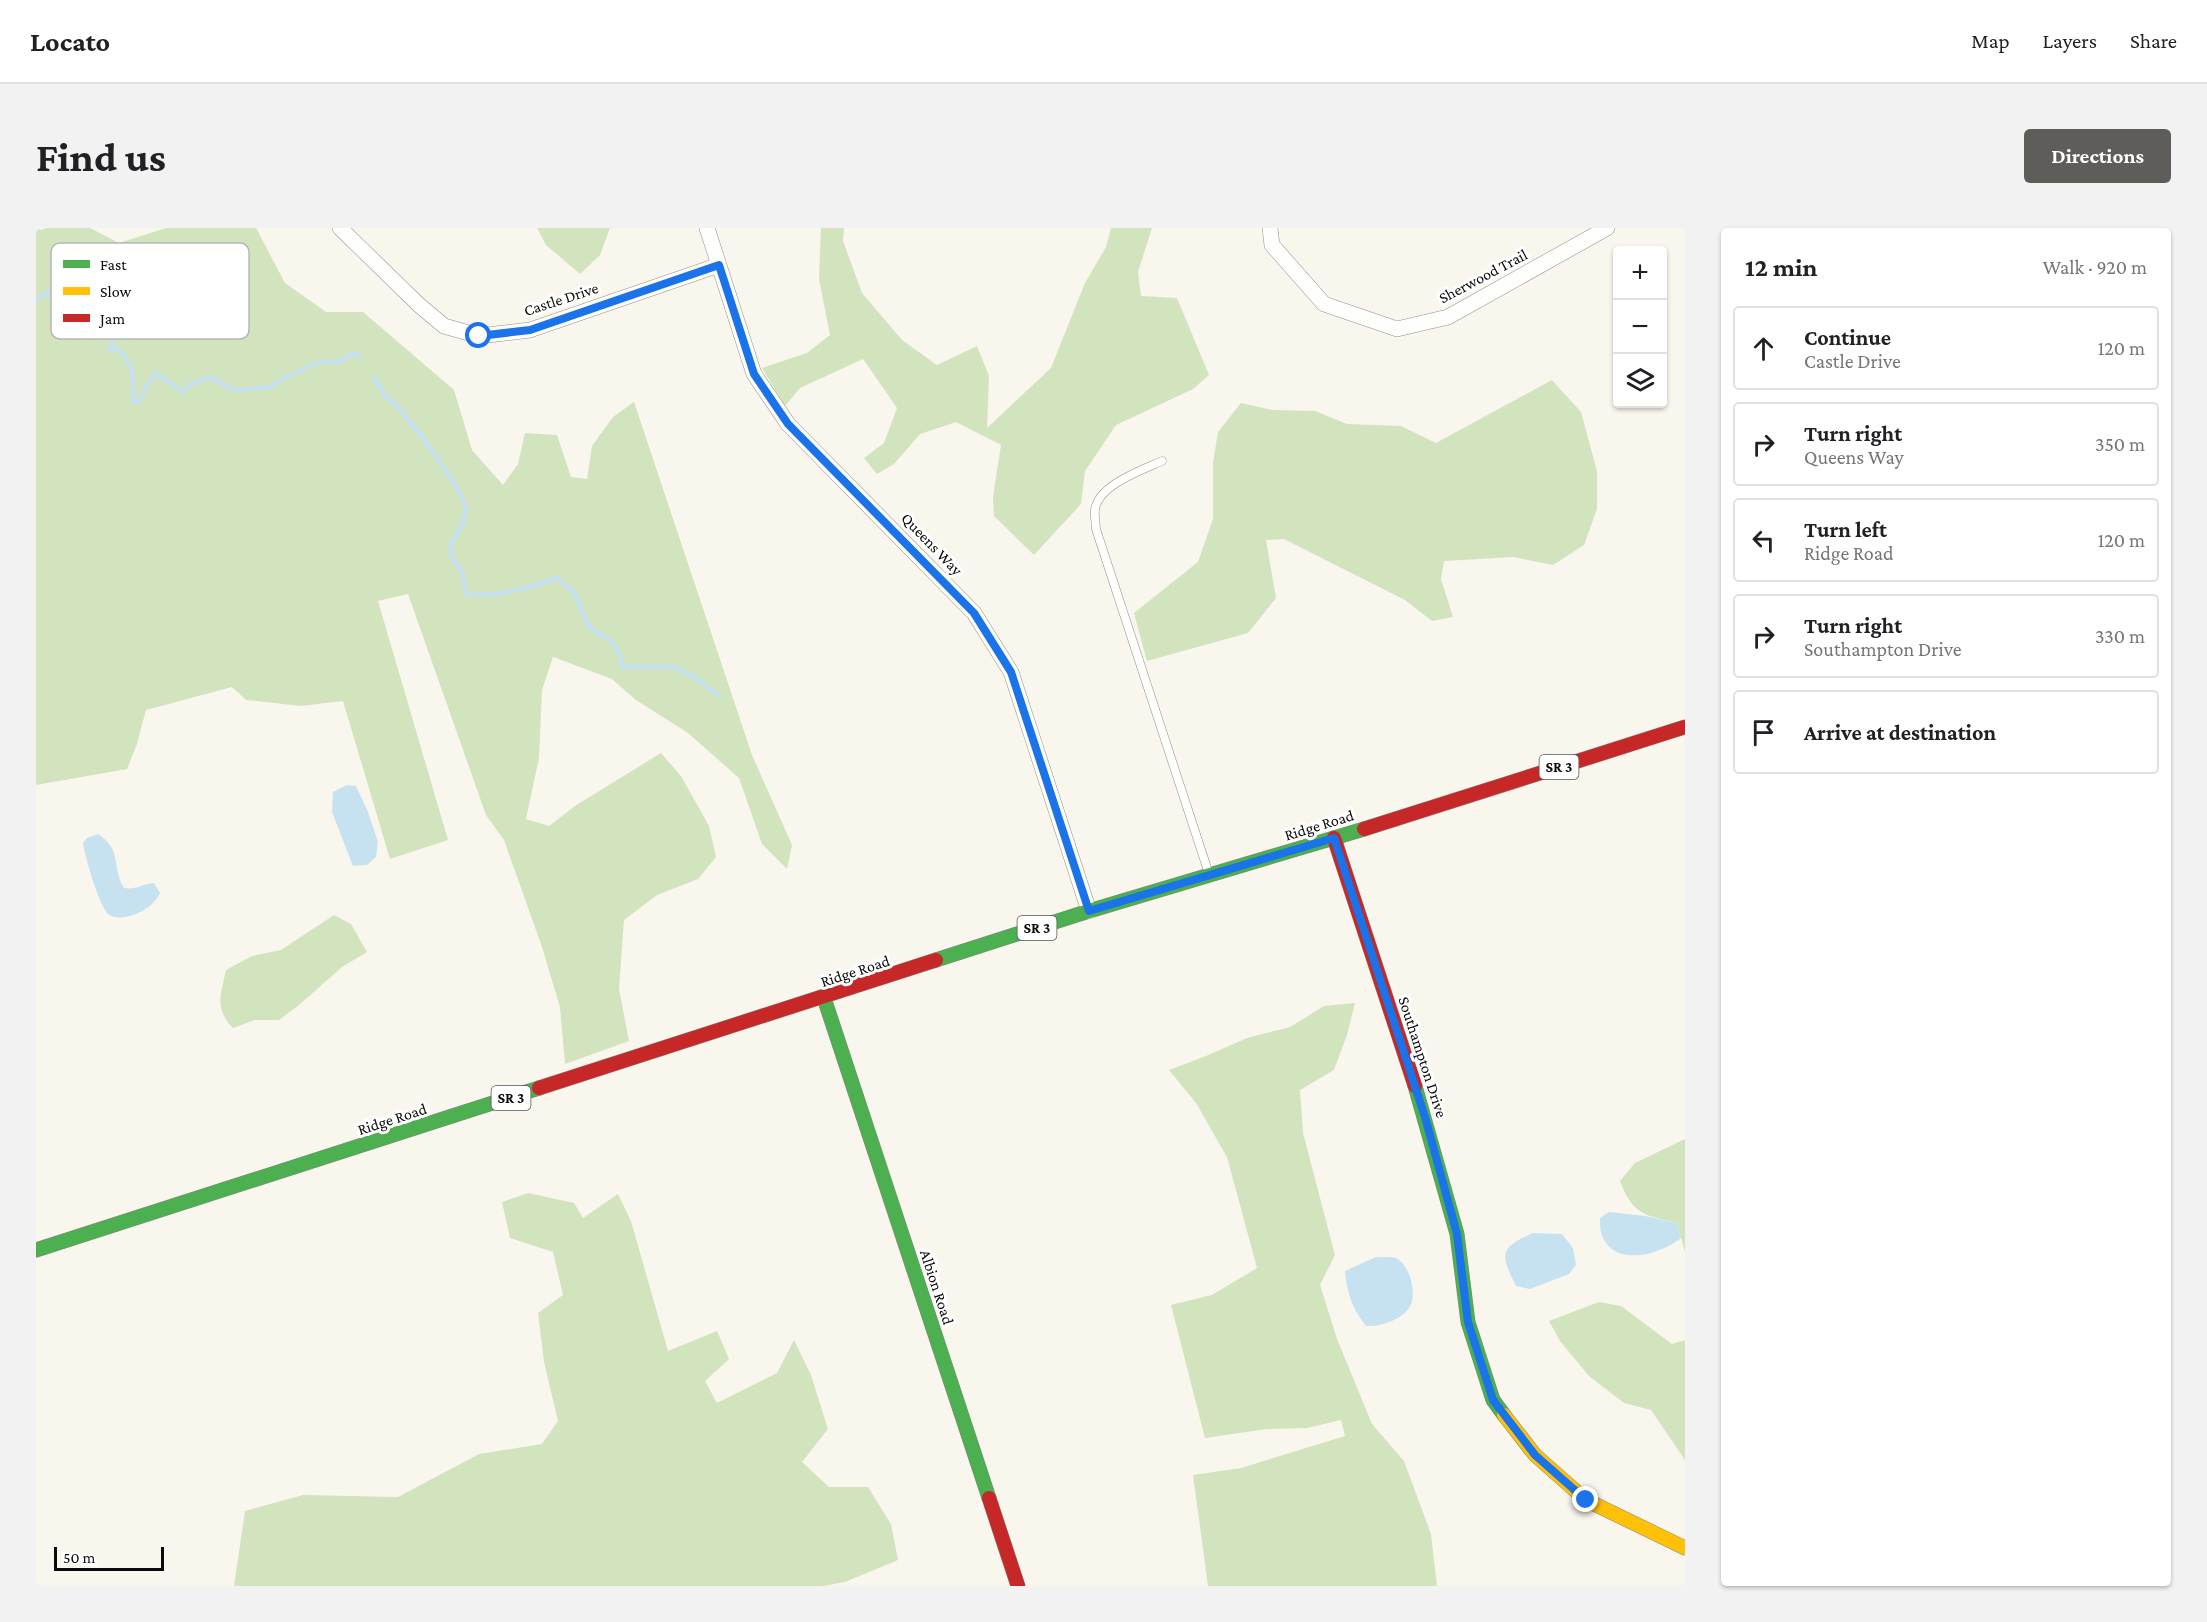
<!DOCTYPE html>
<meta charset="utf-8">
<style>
body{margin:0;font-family:"Crimson Pro",serif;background:#f2f2f2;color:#202124}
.controls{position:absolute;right:18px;top:18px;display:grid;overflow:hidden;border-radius:6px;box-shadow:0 2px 4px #0004}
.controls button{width:54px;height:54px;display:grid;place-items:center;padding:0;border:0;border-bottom:2px solid #e0e0e0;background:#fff;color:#202124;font:30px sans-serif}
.scale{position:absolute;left:18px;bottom:15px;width:110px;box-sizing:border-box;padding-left:6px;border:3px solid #0a0a0a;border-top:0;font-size:16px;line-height:21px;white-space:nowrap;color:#0a0a0a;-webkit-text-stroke:4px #fff;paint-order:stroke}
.stop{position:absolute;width:18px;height:18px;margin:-14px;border:4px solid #1a73e8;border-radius:50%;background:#fff}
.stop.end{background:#1a73e8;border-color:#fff;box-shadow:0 2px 6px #0008}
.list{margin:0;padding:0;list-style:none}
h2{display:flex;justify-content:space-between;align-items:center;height:78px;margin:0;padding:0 24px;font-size:26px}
h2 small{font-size:20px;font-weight:400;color:#757577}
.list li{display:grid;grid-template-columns:39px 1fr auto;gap:18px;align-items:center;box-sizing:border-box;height:84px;margin:0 12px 12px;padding:0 12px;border:2px solid #e0e0e0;border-radius:6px}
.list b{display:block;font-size:22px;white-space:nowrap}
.list p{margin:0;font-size:20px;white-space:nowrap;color:#757577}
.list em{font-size:20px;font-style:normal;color:#757577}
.icon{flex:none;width:33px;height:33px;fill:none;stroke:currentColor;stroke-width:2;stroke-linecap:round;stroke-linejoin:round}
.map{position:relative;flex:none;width:1649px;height:1358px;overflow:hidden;border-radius:6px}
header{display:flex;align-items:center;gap:36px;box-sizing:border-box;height:84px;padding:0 30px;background:#fff;border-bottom:2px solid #e0e0e0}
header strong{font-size:28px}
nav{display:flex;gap:33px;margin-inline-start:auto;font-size:21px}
.intro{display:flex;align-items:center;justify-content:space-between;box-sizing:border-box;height:144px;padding:0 36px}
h1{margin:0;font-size:42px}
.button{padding:15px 27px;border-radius:6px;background:#5e5d59;color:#fff;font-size:21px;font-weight:700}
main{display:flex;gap:36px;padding:0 36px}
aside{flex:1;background:#fff;border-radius:6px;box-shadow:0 2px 4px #0004}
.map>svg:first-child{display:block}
</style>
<header>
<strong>Locato</strong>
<nav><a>Map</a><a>Layers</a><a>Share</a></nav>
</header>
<div class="intro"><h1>Find us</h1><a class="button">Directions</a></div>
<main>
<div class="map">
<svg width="1649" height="1358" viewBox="0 0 1649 1358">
<rect width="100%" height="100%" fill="#f9f6ed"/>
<path fill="#d1e4bd" d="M0,0L5,2L11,0H54L83,15L130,0H220L249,55L290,84H327L418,162L436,222L467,257L482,236L489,205L521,207L535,249L551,251L556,218L577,189L598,174L716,527L756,617L751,641L726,616L703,550L652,505L600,472L576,451L517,429L506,462L503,530L490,591L513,598L539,578L625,525L645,548L673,598L680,629L662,651L621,667L588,692L583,761L593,813L529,836L524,779L506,719L468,612L450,587L372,366L342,373L412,612L354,631L307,473L265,478L210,472L196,459L110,482L101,516L91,541L0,557Z
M501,0H574L564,27L544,46L510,17Z
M785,0H808L807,13L826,65L866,112L901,137L941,118L953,148L951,200L1015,140L1049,55L1070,19L1075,0H1116L1102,44L1105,68L1141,70L1173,147L1157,161L1080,197L1049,243L1045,276L998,327L958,288L957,269L965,217L920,194L884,206L858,236L841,246L828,230L848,215L861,180L827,131L764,160L749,178L726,140L771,125L794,107L783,51Z
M1516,152L1545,184L1561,243V281L1548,317L1517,337L1477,329L1408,333L1405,351L1417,389L1396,393L1369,372L1248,311L1230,312L1240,370L1212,405L1111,433L1098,385L1162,334L1177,291V235L1182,204L1205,175L1236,182L1279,183L1311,196L1365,198L1400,215Z
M298,687L315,696L331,724L306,739L263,777L243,792H219L197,800C178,781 185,766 190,742L216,728L245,722Z
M1319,775L1311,807L1298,842L1264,862L1267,905L1299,1027L1284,1057L1301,1111L1336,1196L1368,1233L1395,1306L1401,1358H1172L1157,1247L1205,1240L1309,1208L1305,1192L1271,1200L1231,1201L1169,1210L1135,1077L1176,1067L1221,1040L1191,929L1160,875L1133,842L1170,828L1211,810L1254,799L1288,778Z
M1649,911V1024L1641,995C1608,987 1597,987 1584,953L1599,935Z
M492,965L538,975L547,990L582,966L595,993L632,1123L681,1103L693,1131L669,1153L681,1175L741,1145L758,1112L775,1147L792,1201L766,1234L793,1259H832L855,1296L862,1332L809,1354L787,1358H198L209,1283L267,1267L362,1269L443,1226L506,1216L522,1193L508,1134L502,1085L527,1067L517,1024L474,1010L466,974Z
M1563,1074L1585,1078L1636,1116L1649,1112V1232L1615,1182L1588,1175L1553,1148L1524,1113L1513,1093Z"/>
<path fill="#c6e1f0" d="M311,557L320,558L332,584L342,614L340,629L331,637L317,638L296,584L297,564Z
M62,606C87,622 75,639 88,660C99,662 107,656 118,655L124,665C122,669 119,673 116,676C107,685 83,695 72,686C63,677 49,629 47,615L51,610Z
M1573,984L1609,988L1641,995L1645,1010C1624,1027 1575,1041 1565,1004C1564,1000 1564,994 1564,990Z
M1497,1005L1526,1006L1537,1020L1540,1037L1533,1046L1494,1061L1480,1058C1464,1026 1463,1020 1497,1005Z
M1340,1029C1346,1030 1354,1028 1359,1030C1374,1034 1382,1069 1373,1080C1365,1092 1344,1099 1330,1098C1316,1080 1311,1065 1309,1043Z"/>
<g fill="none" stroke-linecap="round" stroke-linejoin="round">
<path stroke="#c6e1f0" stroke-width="4.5" d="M0,72L12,64L28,79L39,73L43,65L54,66L77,80L82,101L73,122H84C99,143 98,149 97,174L103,173L114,153L120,145L147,164L154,157L173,149L197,162L234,159L252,148L268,141L287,133L304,134L317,125L324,129
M338,149L348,166L364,181L393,218L421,260L430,279L427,295L415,315V327L427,346L430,367C462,369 491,360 521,350L538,364L553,399L576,414L583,425L586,439H638L657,448L683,468"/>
<defs>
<path id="lane" d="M1126,233C1106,242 1062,257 1059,282C1058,288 1060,295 1060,301L1173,646"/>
<path id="street" d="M304,0L383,77L408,98L443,108L494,102L683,37
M671,0L718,146L752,196L938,385L975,444L1053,683
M1234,0L1236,17L1288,76L1361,101L1412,89L1571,0"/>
<path id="fast" d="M900,732L1053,683L1328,601
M788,770L953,1270
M1379,858L1421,1006L1432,1094L1457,1172L1468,1187
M0,1022L503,860"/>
<path id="slow" d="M1468,1187L1499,1227L1550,1272L1649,1320"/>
<path id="jam" d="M1328,601L1649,499
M1298,610L1379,858
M503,860L900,732
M953,1270L982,1358"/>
</defs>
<use href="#lane" stroke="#92908c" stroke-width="9"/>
<use href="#street" stroke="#92908c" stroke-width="16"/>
<use href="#fast" stroke="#888783" stroke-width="15"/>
<use href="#slow" stroke="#888783" stroke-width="15"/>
<use href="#jam" stroke="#888783" stroke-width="15"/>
<use href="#lane" stroke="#fefefc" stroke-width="8"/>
<use href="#street" stroke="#fefefc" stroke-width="15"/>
<use href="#fast" stroke="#4caf50" stroke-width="14"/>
<use href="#slow" stroke="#ffc107" stroke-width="14"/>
<use href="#jam" stroke="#c62828" stroke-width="14"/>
</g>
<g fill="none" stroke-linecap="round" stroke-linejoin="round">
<path stroke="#1a73e8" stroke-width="8" d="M443,108L494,102L683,37L718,146L752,196L938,385L975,444L1053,683L1298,610L1389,889L1421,1006L1432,1094L1457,1172L1499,1227L1550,1272"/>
</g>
<g text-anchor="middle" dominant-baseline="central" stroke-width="6" stroke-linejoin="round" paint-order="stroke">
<g fill="#fff" stroke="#545454" stroke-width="1.5">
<rect x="1503.5" y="527" width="39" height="24" rx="4.5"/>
<rect x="981.5" y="688" width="39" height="24" rx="4.5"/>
<rect x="455.5" y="858" width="39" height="24" rx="4.5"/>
</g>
<g font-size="15" font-weight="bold" fill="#0a0a0a">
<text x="1523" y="539">SR 3</text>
<text x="1001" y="700">SR 3</text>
<text x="475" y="870">SR 3</text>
</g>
<g font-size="16" fill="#0a0a0a" stroke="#fff">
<text transform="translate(1447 48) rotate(-28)">Sherwood Trail</text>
<text transform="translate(525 71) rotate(-18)">Castle Drive</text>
<text transform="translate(896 316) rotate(46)">Queens Way</text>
<text transform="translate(1283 597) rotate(-17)">Ridge Road</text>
<text transform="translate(819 743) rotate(-18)">Ridge Road</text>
<text transform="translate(1387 829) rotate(72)">Southampton Drive</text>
<text transform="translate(356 891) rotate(-18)">Ridge Road</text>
<text transform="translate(901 1059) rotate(72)">Albion Road</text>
</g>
</g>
<rect x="15" y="15" width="198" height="96" rx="9" fill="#fff" stroke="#b6b6b6" stroke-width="1.5"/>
<rect x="27" y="32" width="27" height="8" fill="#4caf50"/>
<rect x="27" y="59" width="27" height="8" fill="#ffc107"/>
<rect x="27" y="86" width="27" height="8" fill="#c62828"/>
<g font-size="16" fill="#0a0a0a">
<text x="64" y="42">Fast</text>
<text x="64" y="69">Slow</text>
<text x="64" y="96">Jam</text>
</g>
</svg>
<div class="controls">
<button>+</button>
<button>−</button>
<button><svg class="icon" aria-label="layers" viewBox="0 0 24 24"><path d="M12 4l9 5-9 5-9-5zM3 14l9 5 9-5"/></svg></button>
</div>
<div class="scale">50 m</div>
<div class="stop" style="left:443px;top:108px"></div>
<div class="stop end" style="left:1550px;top:1272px"></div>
</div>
<aside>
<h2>12 min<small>Walk · 920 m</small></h2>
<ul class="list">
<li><svg class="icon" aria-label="ahead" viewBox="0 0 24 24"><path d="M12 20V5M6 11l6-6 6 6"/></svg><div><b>Continue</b><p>Castle Drive</p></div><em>120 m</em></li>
<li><svg class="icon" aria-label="right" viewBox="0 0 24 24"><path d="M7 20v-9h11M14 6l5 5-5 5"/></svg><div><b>Turn right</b><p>Queens Way</p></div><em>350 m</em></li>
<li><svg class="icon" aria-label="left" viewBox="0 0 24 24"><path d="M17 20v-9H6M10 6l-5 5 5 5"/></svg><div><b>Turn left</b><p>Ridge Road</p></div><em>120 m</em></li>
<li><svg class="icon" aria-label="right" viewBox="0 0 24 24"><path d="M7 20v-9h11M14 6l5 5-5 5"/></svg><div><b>Turn right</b><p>Southampton Drive</p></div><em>330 m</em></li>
<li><svg class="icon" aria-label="arrive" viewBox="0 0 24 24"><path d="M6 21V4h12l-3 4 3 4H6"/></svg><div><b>Arrive at destination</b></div></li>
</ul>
</aside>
</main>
